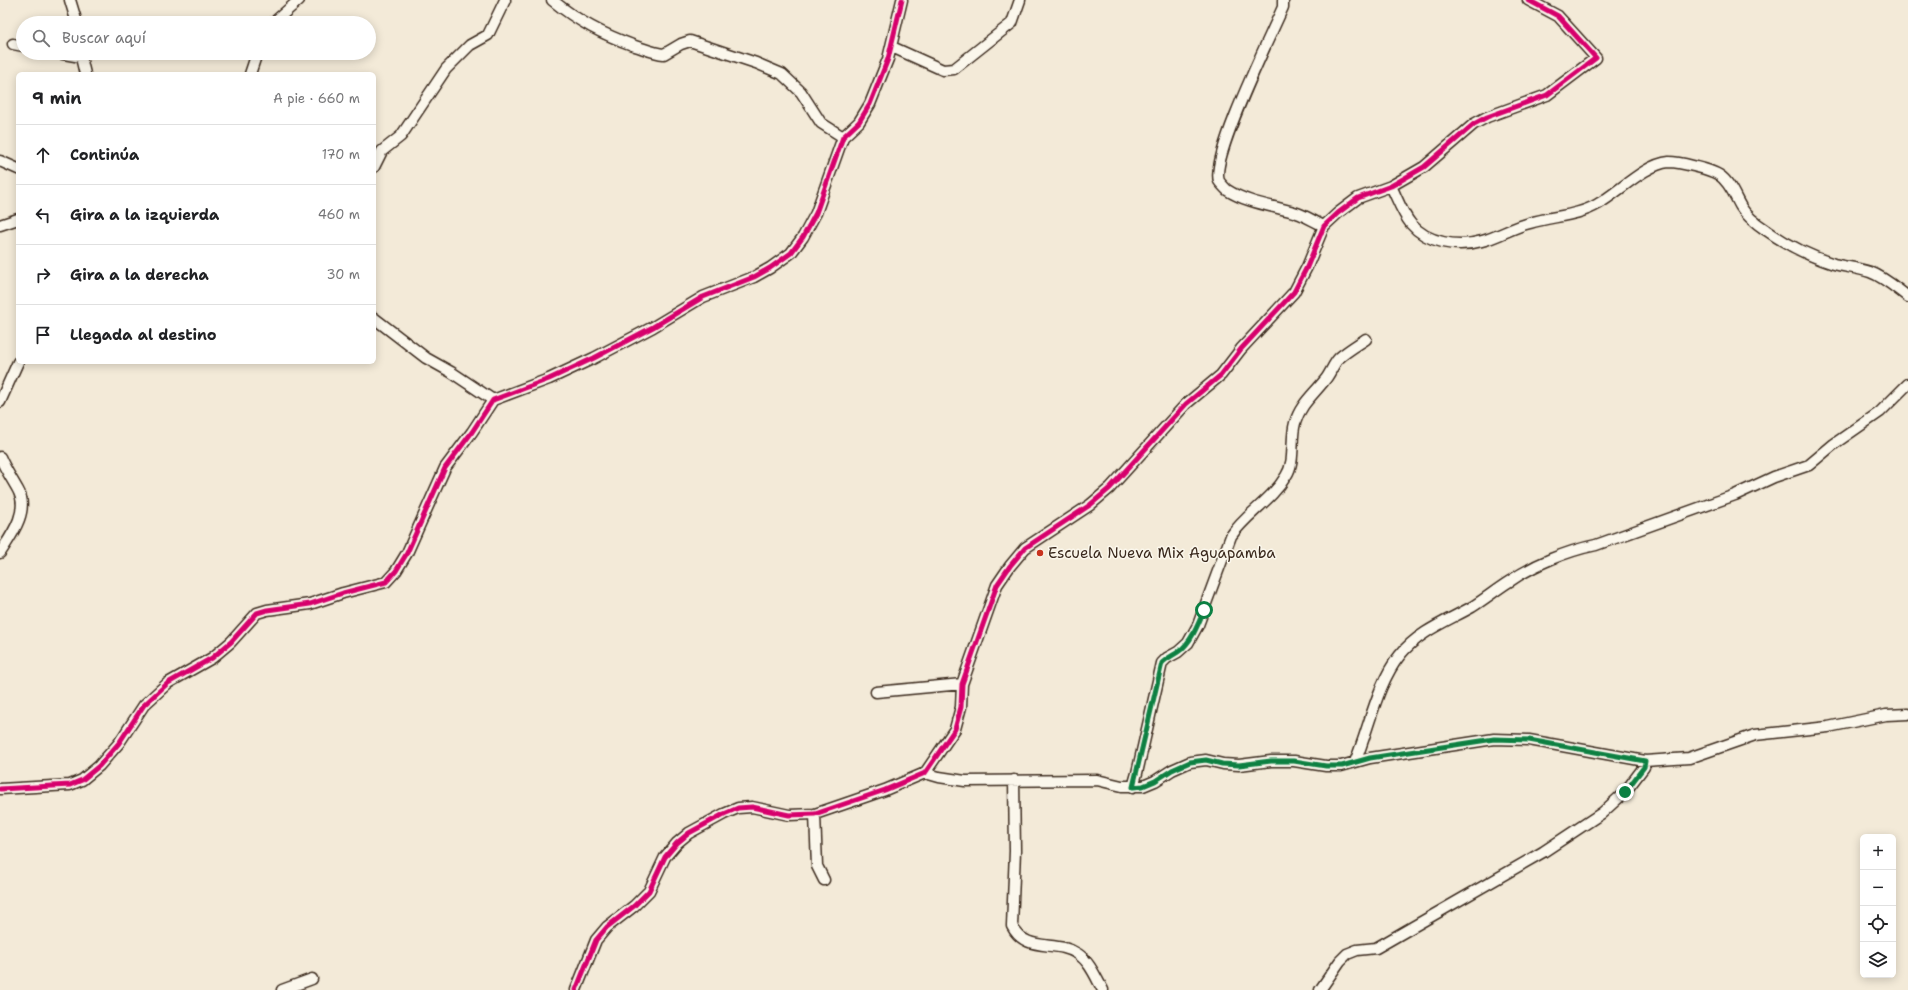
<!DOCTYPE html>
<html lang="es">
<meta charset="utf-8">
<style>
body{margin:0;font-family:"Shantell Sans",sans-serif;background:#f2f2f2;color:#202124}
.controls{position:absolute;right:12px;bottom:12px;display:grid;overflow:hidden;border-radius:6px;box-shadow:0 2px 10px #0003}
.controls button{width:36px;height:36px;display:grid;place-items:center;padding:0;border:0;border-bottom:1px solid #e0e0e0;background:#fff;color:#202124;font:20px sans-serif}
.stop{position:absolute;width:12px;height:12px;margin:-9px;border:3px solid #0b8043;border-radius:50%;background:#fff}
.stop.end{background:#0b8043;border-color:#fff;box-shadow:0 1px 4px #0008}
.list{margin:0;padding:0;list-style:none}
h2{display:flex;justify-content:space-between;align-items:center;height:52px;margin:0;padding:0 16px;font-size:17px}
h2 small{font-size:13px;font-weight:400;color:#757577}
.list li{display:grid;grid-template-columns:26px 1fr auto;gap:12px;align-items:center;box-sizing:border-box;height:60px;padding:0 16px;border-top:1px solid #e0e0e0}
.list b{display:block;font-size:15px;white-space:nowrap}
.list em{font-size:13px;font-style:normal;color:#757577}
.icon{flex:none;width:22px;height:22px;fill:none;stroke:currentColor;stroke-width:2;stroke-linecap:round;stroke-linejoin:round}
.map{position:relative;flex:none;width:1908px;height:990px;overflow:hidden}
.search{position:absolute;background:#fff;box-shadow:0 2px 10px #0003;left:16px;top:16px;width:360px;height:44px;display:flex;align-items:center;gap:10px;box-sizing:border-box;padding:0 14px;border-radius:22px;color:#757577;font-size:15px}
.panel{position:absolute;background:#fff;box-shadow:0 2px 10px #0003;left:16px;top:72px;width:360px;height:292px;border-radius:6px}
.map>svg:first-child{display:block}
</style>
<div class="map">
<svg width="1908" height="990" viewBox="0 0 1908 990">
<rect width="100%" height="100%" fill="#f3ead8"/>
<filter id="ink" filterUnits="userSpaceOnUse"><feTurbulence type="fractalNoise" baseFrequency=".025" numOctaves="2"/><feDisplacementMap in="SourceGraphic" scale="8" xChannelSelector="R" yChannelSelector="G"/><feConvolveMatrix kernelMatrix="1 2 1 2 8 2 1 2 1" color-interpolation-filters="sRGB"/></filter>
<g filter="url(#ink)">
<g fill="none" stroke-linecap="round" stroke-linejoin="round">
<defs>
<path id="minor" d="M70,0L77,23
M552,0C579,22 602,34 635,46C645,49 654,53 664,54L681,44L690,41L756,63L782,74L801,92L821,123L843,137
M1283,0V7C1271,35 1210,158 1219,181C1221,184 1225,188 1227,190C1247,203 1274,206 1297,213C1306,216 1315,222 1324,226
M273,23L299,0
M13,44L23,46
M892,47L943,70L954,69L1012,23L1020,0
M58,53L81,57
M80,53L85,74
M250,74L257,53
M0,161L18,169
M374,167L382,151L401,136L446,69L470,45L488,35L505,0
M1391,186C1397,198 1402,213 1411,224C1427,243 1458,248 1482,241C1498,237 1513,227 1530,223C1553,216 1578,216 1598,204C1618,193 1645,164 1669,162C1676,162 1685,164 1693,166C1701,168 1711,170 1719,175C1730,182 1735,197 1741,207C1747,217 1757,224 1766,230C1787,245 1809,256 1834,264C1846,267 1858,268 1870,272C1884,277 1896,288 1908,297
M0,225L18,219
M374,318L426,358L451,372L493,400
M0,402L18,362
M0,457C5,469 12,479 18,490C30,511 11,536 0,553
M876,692L962,684
M1355,762C1369,729 1377,683 1400,655C1418,632 1447,621 1472,607C1485,599 1497,589 1510,581C1535,564 1567,551 1596,545L1735,495L1774,477L1809,465L1834,444L1880,412L1908,384
M925,773L939,777L965,781L1097,780L1122,786H1143L1155,781L1172,770L1190,762L1206,760L1223,764L1239,765L1271,761H1294L1326,766H1341L1370,758L1494,739L1529,740L1645,761L1689,758L1755,735L1828,727L1886,715L1908,714
M1014,780L1015,851L1012,926C1026,954 1056,939 1078,954C1090,962 1096,978 1103,990
M1133,787L1137,773L1162,663L1167,658L1178,652L1188,643L1198,625L1231,536C1246,514 1272,500 1286,476C1296,461 1290,440 1295,423C1300,405 1313,395 1324,381C1330,375 1333,364 1339,358C1347,351 1357,345 1366,339
M0,789L70,785L82,780L99,766L119,743L144,705L168,683L212,658L231,642L257,613L267,610L310,604L343,593L386,582L396,571L407,553L445,468L472,432L493,400L549,379L594,358L653,327L703,297L754,277L770,268L791,253L803,237L816,213L843,137L859,122L870,104L888,59L902,0
M815,814L817,866L824,880
M282,990L312,979
M576,990L596,940L607,927L634,906L649,891L665,857L677,843L689,833L724,814L738,808L752,807L789,815L815,814L885,790L925,773L955,729L961,707L962,684L997,585L1010,566L1025,548L1090,505L1110,488L1186,404L1221,375L1241,349L1294,292L1307,267L1324,226L1338,213L1358,198L1391,186L1424,167L1474,124L1487,117L1547,95L1596,58L1558,16L1528,0
M1320,990L1340,961L1347,954L1357,950L1376,948L1390,940L1543,852L1602,813L1625,792L1644,767L1645,761"/>
</defs>
<use href="#minor" stroke="#3b2a1e" stroke-width="13"/>
<use href="#minor" stroke="#fbf7ec" stroke-width="10"/>
<defs>
<path id="cycleway" d="M0,789L70,785L82,780L99,766L119,743L144,705L168,683L212,658L231,642L257,613L267,610L310,604L343,593L386,582L396,571L407,553L445,468L472,432L493,400L549,379L594,358L653,327L703,297L754,277L770,268L791,253L803,237L816,213L843,137L859,122L870,104L888,59L902,0
M576,990L596,940L607,927L634,906L649,891L665,857L677,843L689,833L724,814L738,808L752,807L789,815L815,814L885,790L925,773L955,729L961,707L962,684L997,585L1010,566L1025,548L1090,505L1110,488L1186,404L1221,375L1241,349L1294,292L1307,267L1324,226L1338,213L1358,198L1391,186L1424,167L1474,124L1487,117L1547,95L1596,58L1558,16L1528,0"/>
</defs>
<use href="#cycleway" stroke="#fbf7ec" stroke-width="8"/>
<use href="#cycleway" stroke="#d6006c" stroke-width="5"/>
</g>
</g>
<g fill="none" stroke-linecap="round" stroke-linejoin="round" filter="url(#ink)">
<path stroke="#0b8043" stroke-width="5" d="M1204,610C1198,625 1191,643 1178,652C1172,656 1167,658 1162,663L1133,787L1143,786L1155,781L1172,770L1190,762L1206,760L1222,764L1239,765L1271,761H1294L1326,766H1342L1370,758L1494,739L1529,740L1645,761L1644,767L1625,792"/>
</g>
<circle fill="#c8321e" stroke="#fbf7ec" stroke-width="1.5" cx="1040" cy="553" r="4"/>
<g text-anchor="middle" dominant-baseline="central" stroke-width="3" stroke-linejoin="round" paint-order="stroke">
<g font-size="15" fill="#3b2a1e" stroke="#fbf7ec" text-anchor="start">
<text x="1048" y="553">Escuela Nueva Mix Aguapamba</text>
</g>
</g>
</svg>
<div class="controls">
<button>+</button>
<button>−</button>
<button><svg class="icon" aria-label="locate" viewBox="0 0 24 24"><circle cx="12" cy="12" r="6"/><path d="M12 2v4M12 18v4M2 12h4M18 12h4"/></svg></button>
<button><svg class="icon" aria-label="layers" viewBox="0 0 24 24"><path d="M12 4l9 5-9 5-9-5zM3 14l9 5 9-5"/></svg></button>
</div>
<div class="stop" style="left:1204px;top:610px"></div>
<div class="stop end" style="left:1625px;top:792px"></div>
<div class="search"><svg class="icon" aria-label="search" viewBox="0 0 24 24"><circle cx="10" cy="10" r="6"/><path d="M15 15l6 6"/></svg>Buscar aquí</div>
<section class="panel">
<h2>9 min<small>A pie · 660 m</small></h2>
<ul class="list">
<li><svg class="icon" aria-label="ahead" viewBox="0 0 24 24"><path d="M12 20V5M6 11l6-6 6 6"/></svg><div><b>Continúa</b></div><em>170 m</em></li>
<li><svg class="icon" aria-label="left" viewBox="0 0 24 24"><path d="M17 20v-9H6M10 6l-5 5 5 5"/></svg><div><b>Gira a la izquierda</b></div><em>460 m</em></li>
<li><svg class="icon" aria-label="right" viewBox="0 0 24 24"><path d="M7 20v-9h11M14 6l5 5-5 5"/></svg><div><b>Gira a la derecha</b></div><em>30 m</em></li>
<li><svg class="icon" aria-label="arrive" viewBox="0 0 24 24"><path d="M6 21V4h12l-3 4 3 4H6"/></svg><div><b>Llegada al destino</b></div></li>
</ul>
</section>
</div>
